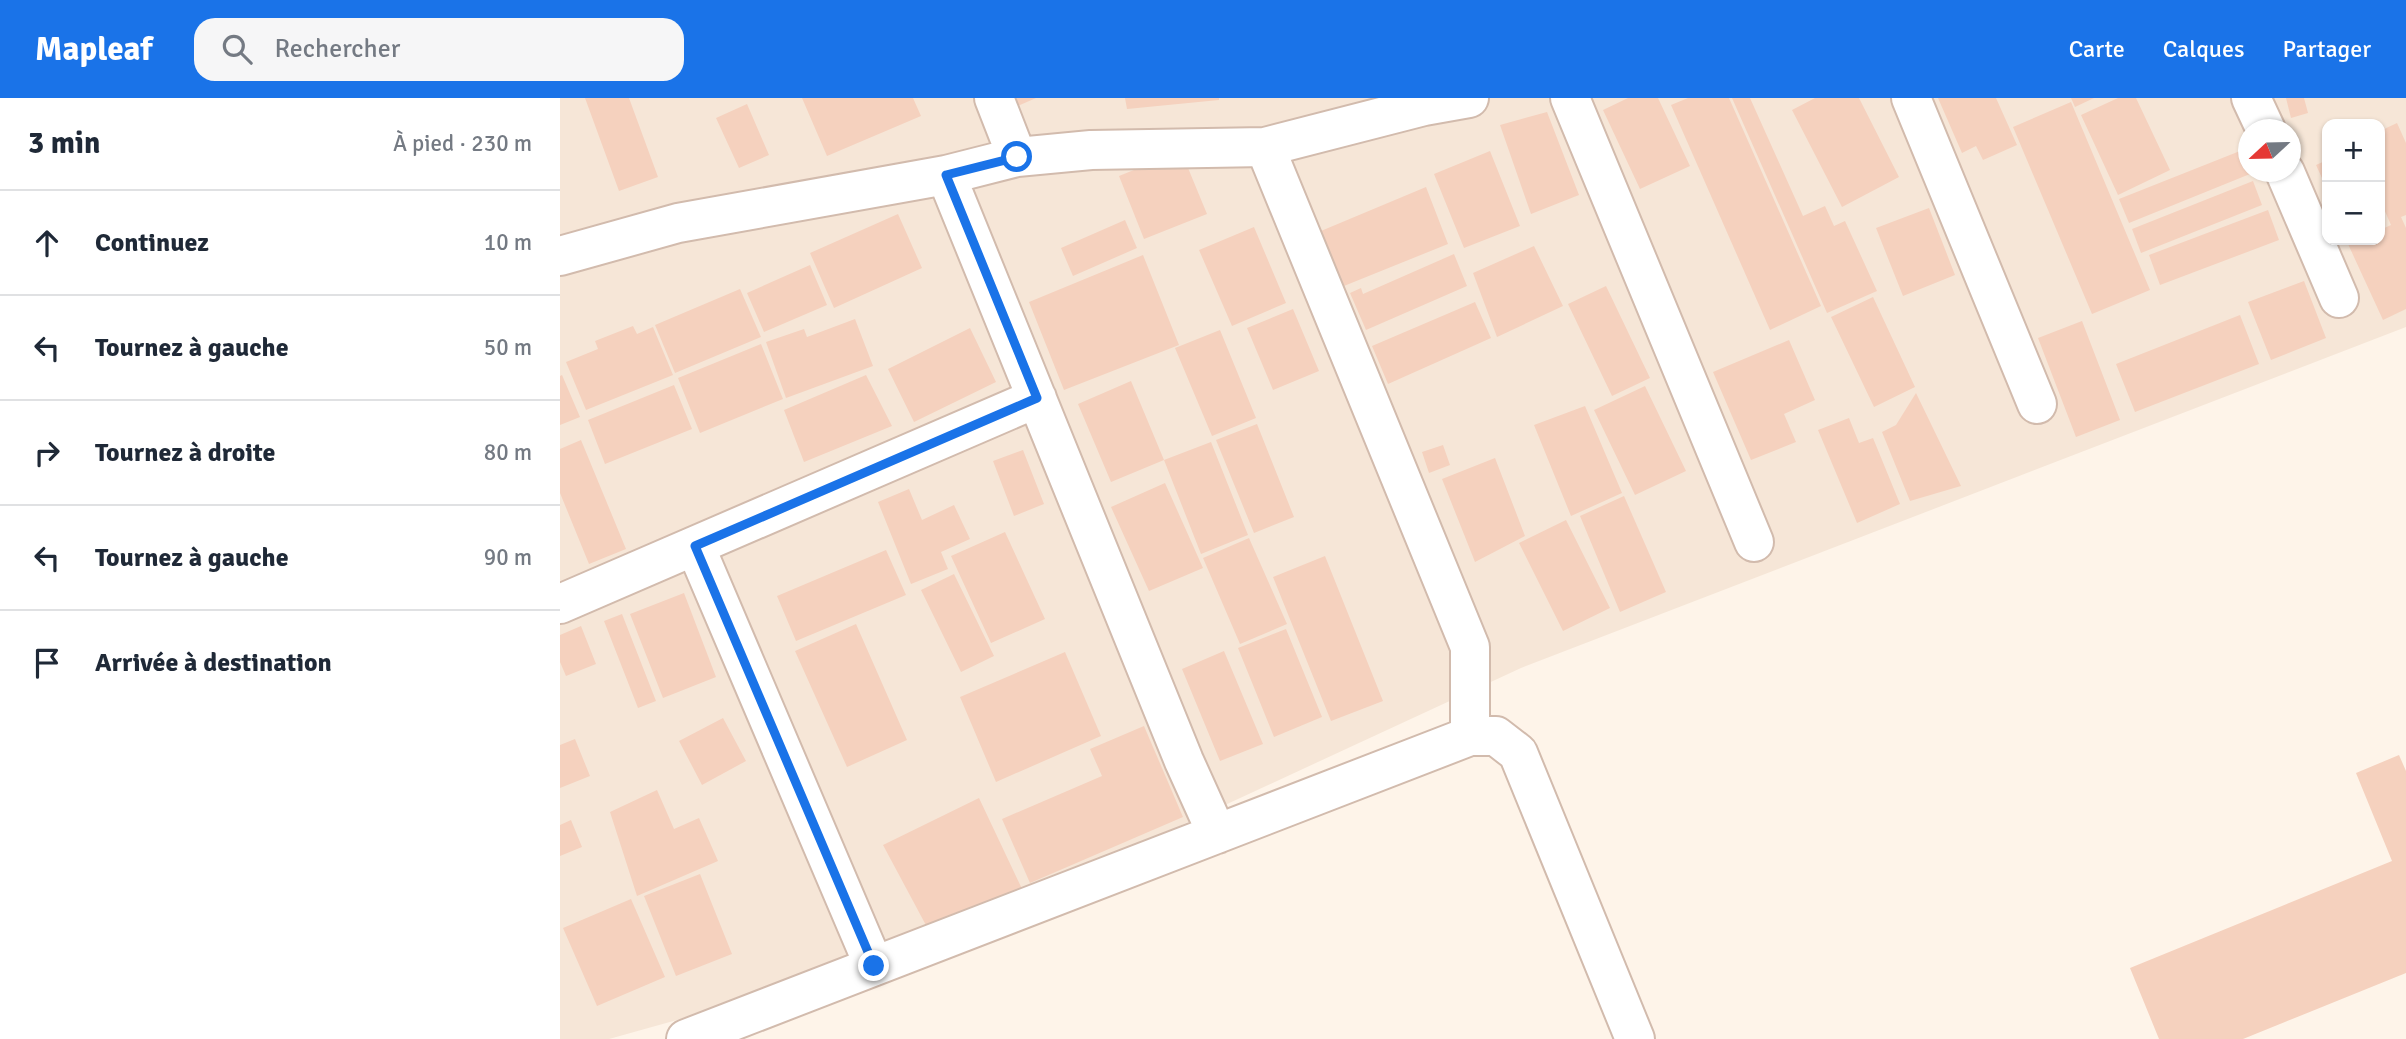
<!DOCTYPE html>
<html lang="fr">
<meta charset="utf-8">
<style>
body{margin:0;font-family:Signika,sans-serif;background:#f6f6f7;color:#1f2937}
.controls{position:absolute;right:21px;top:21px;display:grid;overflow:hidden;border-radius:14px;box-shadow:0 2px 5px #0004}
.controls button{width:63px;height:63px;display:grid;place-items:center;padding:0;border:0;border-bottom:2px solid #e0e1e3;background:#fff;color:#1f2937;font:35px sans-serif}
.compass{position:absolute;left:1678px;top:21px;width:63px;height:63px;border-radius:50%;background:#fff;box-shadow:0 2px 5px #0004;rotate:248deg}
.stop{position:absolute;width:21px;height:21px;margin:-16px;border:5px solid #1a73e8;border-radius:50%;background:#fff}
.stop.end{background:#1a73e8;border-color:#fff;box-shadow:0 2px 7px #0008}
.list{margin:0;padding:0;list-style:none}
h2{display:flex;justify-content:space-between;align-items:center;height:91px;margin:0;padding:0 28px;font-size:30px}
h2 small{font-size:23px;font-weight:400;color:#747a83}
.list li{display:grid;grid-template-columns:46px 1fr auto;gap:21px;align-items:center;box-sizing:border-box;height:105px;padding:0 28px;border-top:2px solid #e0e1e3}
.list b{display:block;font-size:26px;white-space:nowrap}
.list em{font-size:23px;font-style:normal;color:#747a83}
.icon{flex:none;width:38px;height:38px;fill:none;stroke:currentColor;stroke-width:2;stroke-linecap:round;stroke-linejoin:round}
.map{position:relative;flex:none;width:1846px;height:941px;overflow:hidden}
header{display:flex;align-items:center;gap:42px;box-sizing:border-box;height:98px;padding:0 35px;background:#1a73e8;color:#fff}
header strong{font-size:33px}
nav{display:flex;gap:38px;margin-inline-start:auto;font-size:24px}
.search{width:490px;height:63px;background:#f6f6f7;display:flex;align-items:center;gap:18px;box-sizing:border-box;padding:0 24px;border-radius:21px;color:#747a83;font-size:26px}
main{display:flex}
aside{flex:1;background:#fff}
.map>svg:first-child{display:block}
</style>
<header>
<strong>Mapleaf</strong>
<div class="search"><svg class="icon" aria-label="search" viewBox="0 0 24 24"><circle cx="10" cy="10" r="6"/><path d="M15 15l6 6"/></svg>Rechercher</div>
<nav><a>Carte</a><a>Calques</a><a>Partager</a></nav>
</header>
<main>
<aside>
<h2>3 min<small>À pied · 230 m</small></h2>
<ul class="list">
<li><svg class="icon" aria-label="ahead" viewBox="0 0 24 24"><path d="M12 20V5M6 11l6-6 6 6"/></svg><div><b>Continuez</b></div><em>10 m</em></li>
<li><svg class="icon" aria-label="left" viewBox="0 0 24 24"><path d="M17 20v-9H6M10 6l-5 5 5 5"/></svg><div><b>Tournez à gauche</b></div><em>50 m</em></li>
<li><svg class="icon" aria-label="right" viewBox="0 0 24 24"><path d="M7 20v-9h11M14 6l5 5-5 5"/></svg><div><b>Tournez à droite</b></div><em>80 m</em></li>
<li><svg class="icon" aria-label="left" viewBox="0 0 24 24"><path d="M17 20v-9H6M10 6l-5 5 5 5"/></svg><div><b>Tournez à gauche</b></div><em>90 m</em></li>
<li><svg class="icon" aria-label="arrive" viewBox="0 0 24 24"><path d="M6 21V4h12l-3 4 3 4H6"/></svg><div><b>Arrivée à destination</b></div></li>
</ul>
</aside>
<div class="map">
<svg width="1846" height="941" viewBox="0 0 1846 941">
<rect width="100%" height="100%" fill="#fef4e9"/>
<path fill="#f6e6d7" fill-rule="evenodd" d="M0,0H1846V229L961,570L328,863L49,941H0ZM1767,26H1820V142H1767ZM1688,32H1730V74H1688Z"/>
<path fill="#f5d1be" d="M25,0H69L98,79L59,93Z
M242,0H353L361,18L267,58Z
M446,0H476L451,11Z
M565,0H659V2L567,11Z
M1068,0H1098L1130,68L1080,91L1043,12Z
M1128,0H1169L1261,208L1210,232L1111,7Z
M1172,0H1190L1243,118L1265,108L1274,128L1285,123L1317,193L1267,215Z
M1255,0H1299L1339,79L1282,109L1232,12Z
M1378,0H1436L1457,47L1423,62L1416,48L1402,55Z
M1511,0H1534L1515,9Z
M1558,0H1576L1610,72L1558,97L1521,17Z
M1726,0H1744L1748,15L1731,20Z
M1511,4L1590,192L1532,216L1453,29Z
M187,6L209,57L179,70L156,20Z
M987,14L1019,97L971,116L940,27Z
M1837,25L1846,45V117L1841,119L1846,130V211L1823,222L1788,146L1798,142H1820V132L1831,127L1820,102V33Z
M621,53L647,116L584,141L559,78Z
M930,53L960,128L904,150L874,76Z
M1680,53L1690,76L1569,125L1559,101Z
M1767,62V91L1756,67Z
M1693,83L1702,107L1581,155L1572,131Z
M866,89L888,146L774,192L749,138Z
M1369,110L1395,177L1343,198L1316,130Z
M1708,112L1719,142L1600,187L1589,157Z
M338,116L362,170L274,210L250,155Z
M565,122L577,150L513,178L501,150Z
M694,129L726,205L672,228L639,152Z
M974,148L1003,208L937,239L913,175Z
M894,156L907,188L806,232L790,195L801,190L803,196Z
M583,157L619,247L504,292L469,204Z
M250,167L267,207L204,234L187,195Z
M1744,183L1766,240L1711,262L1688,204Z
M1046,188L1090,280L1052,298L1008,206Z
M180,191L201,239L115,275L95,227Z
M1313,199L1355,289L1314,309L1271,219Z
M915,204L931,240L828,286L812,248Z
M733,211L759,273L713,292L687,230Z
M1680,217L1699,266L1575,314L1556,266Z
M295,221L313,268L226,300L206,244L244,231L247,239Z
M1522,223L1560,322L1516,339L1478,240Z
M73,228L77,236L93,229L113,277L26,312L6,264L38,251L35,243Z
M410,230L436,284L354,324L328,271Z
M660,232L696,320L652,338L615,250Z
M1229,242L1255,302L1224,316L1236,344L1191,362L1153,274Z
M201,246L223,301L140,335L118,280Z
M2,277L20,319L0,327V278Z
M306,277L332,328L244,364L224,312Z
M571,283L604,362L551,384L518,306Z
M114,287L132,331L45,366L28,322Z
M1085,288L1126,373L1075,397L1034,312Z
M1356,295L1401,388L1350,403L1322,334L1336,327Z
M1025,308L1062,395L1011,418L974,327Z
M1289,320L1299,345L1313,340L1340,406L1297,425L1258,332Z
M697,326L734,419L694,435L656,342Z
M21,342L66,451L29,466L0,395V351Z
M651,344L688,437L641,456L604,362Z
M883,347L890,367L869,375L862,354Z
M463,352L484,406L454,418L433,363Z
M935,360L965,438L915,464L882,381Z
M605,385L643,470L589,493L551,409Z
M349,391L362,422L394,407L410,441L381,454L388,471L351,486L318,404Z
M1064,398L1106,494L1060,514L1020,418Z
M1006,422L1050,510L1003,533L959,445Z
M445,434L485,521L431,545L391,458Z
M689,440L727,526L680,546L643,460Z
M326,452L346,497L236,543L217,498Z
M765,458L823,603L771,623L713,479Z
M394,476L434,558L401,574L361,492Z
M124,495L156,579L103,600L70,516Z
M62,516L96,603L78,610L44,523Z
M296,526L347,642L287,669L235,553Z
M21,528L36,566L6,578L0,564V537Z
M726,531L762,619L714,639L678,550Z
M664,553L703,646L660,663L622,571Z
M505,554L541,638L436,684L400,599Z
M163,620L186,663L142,687L119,643Z
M584,628L623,719L470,785L442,721L542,678L530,651Z
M15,641L30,678L0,690V647Z
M1839,657L1846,673V875L1683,941H1599L1570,870L1832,763L1796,675Z
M97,692L114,731L139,720L158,763L77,798L50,714Z
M419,700L463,793L368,831L323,747Z
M11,722L22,749L0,758V727Z
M140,776L172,856L116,878L84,798Z
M71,801L105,879L37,908L3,830Z"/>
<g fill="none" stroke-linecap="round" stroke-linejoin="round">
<defs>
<path id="minor" d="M434,0L457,59
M1010,0L1194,444
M1351,0L1477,306
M1691,0L1706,32
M705,49L910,549V638
M1725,74L1779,200
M386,77L624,663L657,736
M0,158L118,125L386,77L457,59L531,52L705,49L864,8L909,0
M135,448L314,868
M0,506L477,300
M126,941L910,638H936L958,655L1075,941"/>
</defs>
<use href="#minor" stroke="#d2bbad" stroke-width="42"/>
<use href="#minor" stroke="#fff" stroke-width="38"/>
</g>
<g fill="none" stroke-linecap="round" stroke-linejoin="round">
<path stroke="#1a73e8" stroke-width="9" d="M314,868L135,448L477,300L386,77L457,59"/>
</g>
</svg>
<div class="controls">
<button>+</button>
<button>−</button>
</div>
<svg class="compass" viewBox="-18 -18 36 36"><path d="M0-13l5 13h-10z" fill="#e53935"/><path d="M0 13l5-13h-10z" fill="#747a83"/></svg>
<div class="stop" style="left:457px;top:59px"></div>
<div class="stop end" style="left:314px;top:868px"></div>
</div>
</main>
